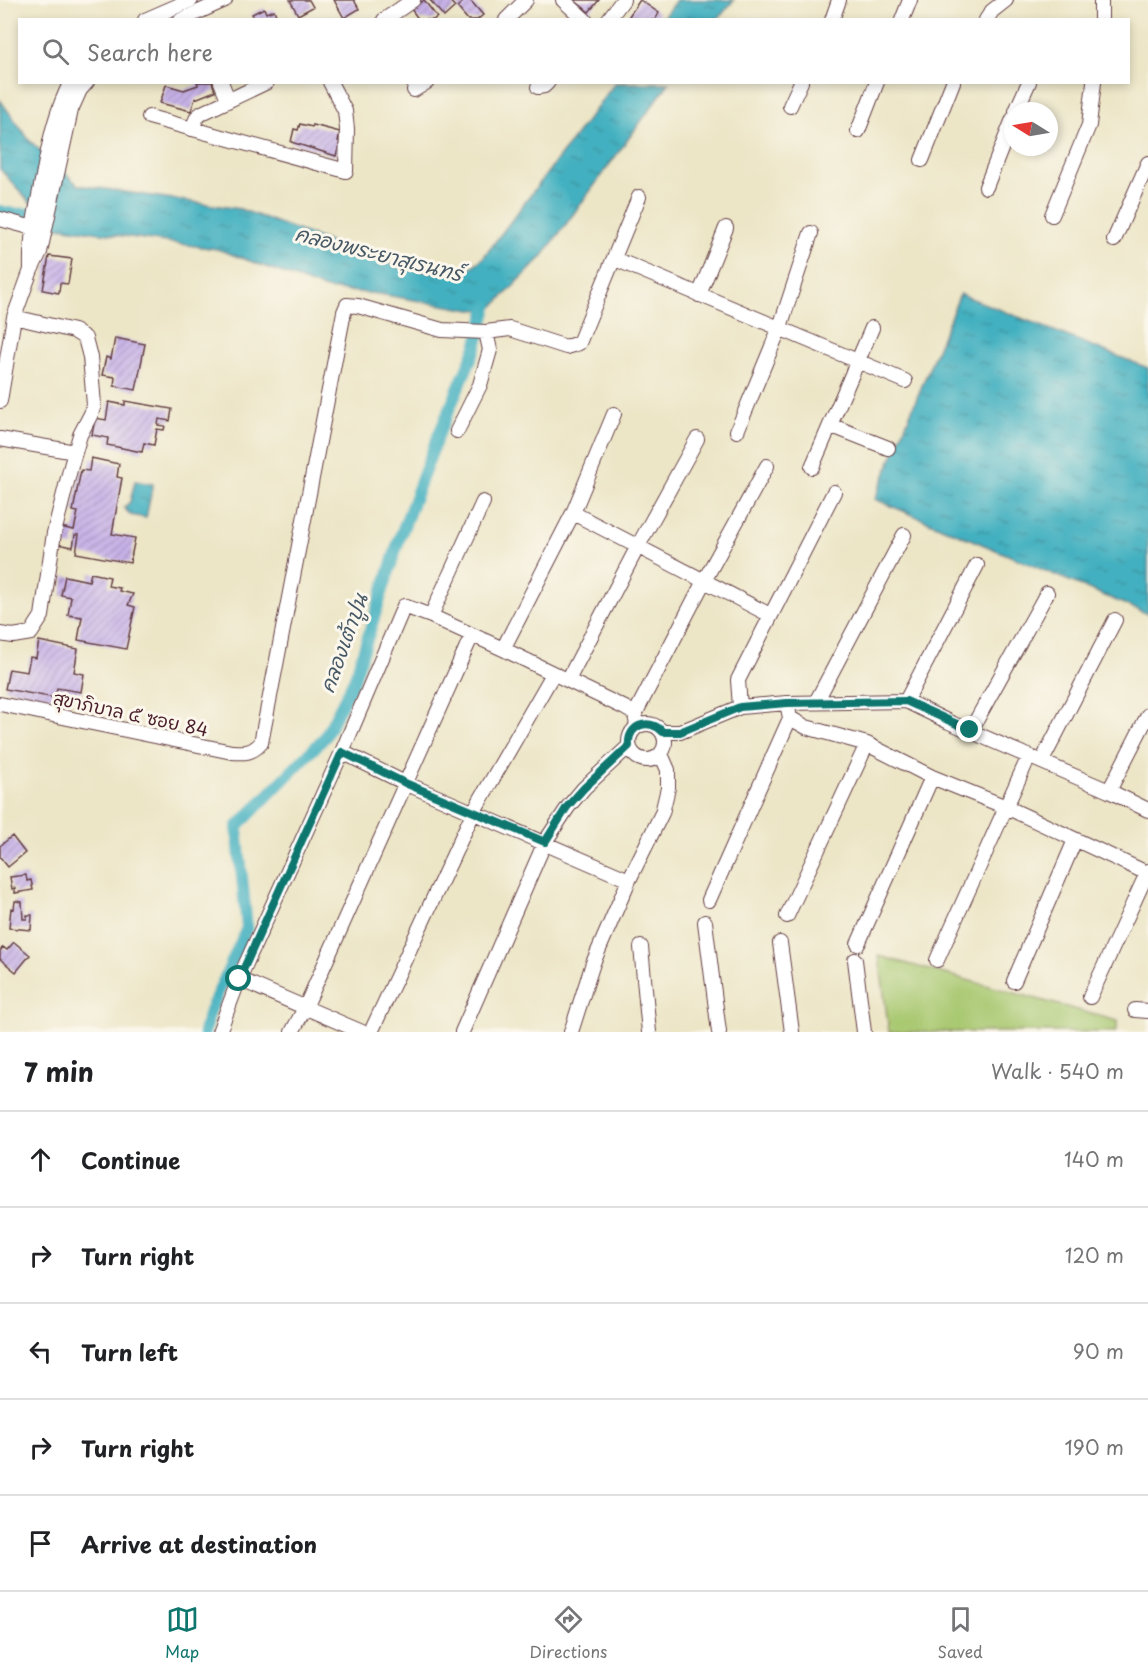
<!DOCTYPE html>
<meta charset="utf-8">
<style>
body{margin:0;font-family:"Playpen Sans","Playpen Sans Thai",sans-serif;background:#f6f6f6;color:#202124}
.compass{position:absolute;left:1004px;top:102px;width:54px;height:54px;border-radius:50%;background:#fff;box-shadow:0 3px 9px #0003;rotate:281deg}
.stop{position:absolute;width:18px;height:18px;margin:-14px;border:4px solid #0f766e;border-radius:50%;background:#fff}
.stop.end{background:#0f766e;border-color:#fff;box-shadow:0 2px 6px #0008}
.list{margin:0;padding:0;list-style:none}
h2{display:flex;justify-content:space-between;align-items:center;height:78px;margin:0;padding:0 24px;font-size:26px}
h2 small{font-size:20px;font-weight:400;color:#757577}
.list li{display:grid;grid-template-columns:39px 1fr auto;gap:18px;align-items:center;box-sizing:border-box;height:96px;padding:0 24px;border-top:2px solid #e0e0e0}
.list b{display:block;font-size:22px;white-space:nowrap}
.list em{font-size:20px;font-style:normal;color:#757577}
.icon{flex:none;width:33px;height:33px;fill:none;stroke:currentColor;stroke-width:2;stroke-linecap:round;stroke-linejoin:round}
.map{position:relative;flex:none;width:1148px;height:1032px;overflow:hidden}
.search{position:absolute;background:#fff;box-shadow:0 3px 9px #0003;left:18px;right:18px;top:18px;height:66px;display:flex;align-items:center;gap:15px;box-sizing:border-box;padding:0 21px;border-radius:0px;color:#757577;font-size:22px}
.sheet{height:558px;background:#fff}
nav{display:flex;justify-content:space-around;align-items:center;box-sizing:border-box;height:84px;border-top:2px solid #e0e0e0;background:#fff;font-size:16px;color:#757577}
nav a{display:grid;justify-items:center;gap:3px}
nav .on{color:#0f766e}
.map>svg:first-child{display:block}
</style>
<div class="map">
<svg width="1148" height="1032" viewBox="0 0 1148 1032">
<defs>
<pattern id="water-ripples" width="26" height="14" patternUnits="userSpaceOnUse" patternTransform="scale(1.5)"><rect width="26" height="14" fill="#43b0c0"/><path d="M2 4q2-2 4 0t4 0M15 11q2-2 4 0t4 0" fill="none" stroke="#3a8f9c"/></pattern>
<pattern id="building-hatch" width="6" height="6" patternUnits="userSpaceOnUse" patternTransform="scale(1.5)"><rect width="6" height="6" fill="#c8b2e8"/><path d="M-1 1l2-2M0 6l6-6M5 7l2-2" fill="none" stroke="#a490bc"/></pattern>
</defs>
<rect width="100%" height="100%" fill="#fbf7ec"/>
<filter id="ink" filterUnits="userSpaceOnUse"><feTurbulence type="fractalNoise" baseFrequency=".0167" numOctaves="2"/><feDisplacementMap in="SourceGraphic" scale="12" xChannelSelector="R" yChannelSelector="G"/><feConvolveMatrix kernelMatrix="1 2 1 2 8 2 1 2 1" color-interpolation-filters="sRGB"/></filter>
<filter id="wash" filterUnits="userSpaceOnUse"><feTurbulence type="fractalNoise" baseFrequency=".008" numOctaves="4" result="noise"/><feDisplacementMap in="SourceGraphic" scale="24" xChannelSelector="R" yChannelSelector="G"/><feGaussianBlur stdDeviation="1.35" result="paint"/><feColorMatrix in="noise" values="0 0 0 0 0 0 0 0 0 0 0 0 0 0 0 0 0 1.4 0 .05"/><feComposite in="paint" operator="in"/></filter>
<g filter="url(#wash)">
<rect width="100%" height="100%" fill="#ece5c6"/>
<path fill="#a8c870" stroke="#79744e" stroke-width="1.5" d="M879,956L1118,1021L1116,1032H889Z"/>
<path fill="url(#water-ripples)" stroke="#466876" stroke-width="1.5" d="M676,0H734L718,19H662Z
M615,83H669L542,257L491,309L471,310L380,294L326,289L217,249L51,226L0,169V100L30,141L78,185L240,209L403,269L461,275L483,258Z
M960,294L1148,368V614L875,499Z
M135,481L153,484L146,518L130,515L124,507L130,502Z"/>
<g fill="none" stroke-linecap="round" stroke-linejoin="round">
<path stroke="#43b0c0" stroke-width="12" d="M0,211L14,214L43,213
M204,1032L210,1011L247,928L237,827L325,737L354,680L400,537L438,436L476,347L491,293"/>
</g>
<g id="blocks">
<path fill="url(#building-hatch)" d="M290,0H309L313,7L298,15Z
M334,0H354L359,9L344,18Z
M424,0L437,17L433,20H419L411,9Z
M430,0H449L455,7L444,17Z
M465,0H470L483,15L477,20H468L457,7Z
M574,0H599L589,12Z
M640,0L659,13L655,20H633L629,16Z
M264,8L266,13L274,10L278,20H255L252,14Z
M197,82H212L215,91L195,99L191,111L160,103L166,85L184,90L198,85Z
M300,124L312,127L313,125L340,132L338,141L340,142L336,156L291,142L294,129L298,130Z
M49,256L72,259L68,284L60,283L59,293L43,290Z
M115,338L145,344L136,390L114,386L115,377L102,375L106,357L111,359Z
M125,401L172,409L170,421L159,419L158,425L165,426L164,430L157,429L154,445L144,443L142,452L107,445L108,438L92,435L95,418L106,420L109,402L125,405Z
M91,458L119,464L117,477L122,478L112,534L135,538L130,563L76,553L79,535H75L73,547L56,544L60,527L74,530L78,512L73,511L81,470L89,471Z
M91,573L110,577L108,586L120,588L119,591L133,594L128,605L135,607L126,649L78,640L82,617L68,615L71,597L61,595L65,576L89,581Z
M39,641L78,649L74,672L84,674L81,692L57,688L55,698L5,689L9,669L27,672L30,657L36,658Z
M12,836L25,853L8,867L0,857V846Z
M26,875L27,881L31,880L33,890L15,893V888L12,889L10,877Z
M15,901L22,902L23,919H27V915H32L31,930L9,928L11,908L14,909Z
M14,942L30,955L16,972L0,959V951L3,947L7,950Z"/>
</g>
</g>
<g filter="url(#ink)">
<use href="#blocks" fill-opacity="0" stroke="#623d42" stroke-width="1.5"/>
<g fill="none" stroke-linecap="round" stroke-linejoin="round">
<defs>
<path id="minor" d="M563,0L585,20
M145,20L191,0
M181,20L225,0
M384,20L413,0
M506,20L526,0
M608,20L623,0
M832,20L839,0
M902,20L910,0
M986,20L992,11L1006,0
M1101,20V0
M221,82L228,99
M538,87L544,86L548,82
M414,90L427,82
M790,106L801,82
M1016,111L1029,82
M149,117L346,171L347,129L345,111L330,82
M192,129L197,117L202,113L267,82
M858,131L877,82
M922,160L953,82
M986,187L1013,119
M1052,215L1089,125L1094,82
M0,219L33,228
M1114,240L1148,163
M615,259L905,381
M31,268C30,238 36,210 42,181C49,146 54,114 71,82
M699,295L726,228
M0,401L14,317L31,270L40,252L71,110L80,90L87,82
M830,425L888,448
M457,431L480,385L490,350L486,332
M737,431L780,327L811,233
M0,439L75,452
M812,467L872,328
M573,513L614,414
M431,616L483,502
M0,634L13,636L31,633L42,616L54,533L71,466L80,435L91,414L94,405L90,357L85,338L74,331L14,317
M503,649L573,513L770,615
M568,680L638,546L697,439
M906,701L977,565
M816,702L904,535
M787,703L906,701L949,722L1109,791L1148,810
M0,704L232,752C245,753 252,753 261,743L344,312L347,305L358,306L442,330L486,332L510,329L566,347L579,343L639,197
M740,707L738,680L834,492
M635,714L704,581L767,466
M629 742a18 18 0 1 1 36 0a18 18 0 1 1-36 0Z
M971,730L1047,593
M663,732H680L740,707L787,703L790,718L806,727L867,744L932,777L1006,807L1147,873
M342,752L405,783L629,880
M1042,761L1115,620
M1109,791L1148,715
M709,900L790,718
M787,916L867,744
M705,922L719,1032
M780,943L792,1032
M858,944L932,777
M641,947L649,1032
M855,960L864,1032
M937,960L1029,756
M239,979L362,1032
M1014,981L1075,840
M1090,997L1148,871
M1135,1010L1148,1011
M219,1032L239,979L342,752L404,606L431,616L503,649L625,708L635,714L637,726
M292,1032L305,1008L472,635
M371,1032L474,811L553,674
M462,1032L545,842L568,807L584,788L629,746
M571,1032L593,963L629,880L662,813L668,788V770L661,754"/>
</defs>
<use href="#minor" stroke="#623d42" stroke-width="16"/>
<use href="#minor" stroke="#fff" stroke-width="14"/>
</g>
</g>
<g fill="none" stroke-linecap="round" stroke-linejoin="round" filter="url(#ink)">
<path stroke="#0f766e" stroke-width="8" d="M239,979L342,752L405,783L545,842L567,807L584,788L629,746C627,725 649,717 663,732H680L740,707L787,703L906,701L970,730"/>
</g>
<g text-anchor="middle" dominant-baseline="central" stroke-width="6" stroke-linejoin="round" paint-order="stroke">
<g font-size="18" fill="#4a1f2b" stroke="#fbf7ec">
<text transform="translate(131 713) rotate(12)">สุขาภิบาล ๕ ซอย 84</text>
</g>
<g font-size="20" font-style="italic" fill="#475967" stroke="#fbf7ec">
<text transform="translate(379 253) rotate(14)">คลองพระยาสุเรนทร์</text>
<text transform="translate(343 643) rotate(-70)">คลองเต้าปูน</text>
</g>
</g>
</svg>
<svg class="compass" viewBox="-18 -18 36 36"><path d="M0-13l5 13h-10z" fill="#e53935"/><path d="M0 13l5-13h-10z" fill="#757577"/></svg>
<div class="stop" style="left:239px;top:979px"></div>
<div class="stop end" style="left:970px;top:730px"></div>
<div class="search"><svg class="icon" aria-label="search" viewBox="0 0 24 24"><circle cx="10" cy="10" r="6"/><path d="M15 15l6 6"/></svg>Search here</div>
</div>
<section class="sheet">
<h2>7 min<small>Walk · 540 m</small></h2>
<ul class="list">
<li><svg class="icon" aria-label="ahead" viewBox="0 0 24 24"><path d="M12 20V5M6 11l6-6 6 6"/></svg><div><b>Continue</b></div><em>140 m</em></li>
<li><svg class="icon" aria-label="right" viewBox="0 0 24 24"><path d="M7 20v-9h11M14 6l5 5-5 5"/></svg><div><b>Turn right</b></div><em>120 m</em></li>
<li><svg class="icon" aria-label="left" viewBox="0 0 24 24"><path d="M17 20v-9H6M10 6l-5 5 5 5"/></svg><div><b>Turn left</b></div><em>90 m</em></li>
<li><svg class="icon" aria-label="right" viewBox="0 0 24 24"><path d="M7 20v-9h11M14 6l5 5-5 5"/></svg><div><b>Turn right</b></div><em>190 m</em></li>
<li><svg class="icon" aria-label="arrive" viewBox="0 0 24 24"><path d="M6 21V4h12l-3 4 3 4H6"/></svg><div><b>Arrive at destination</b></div></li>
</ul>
</section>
<nav>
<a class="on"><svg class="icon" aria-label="map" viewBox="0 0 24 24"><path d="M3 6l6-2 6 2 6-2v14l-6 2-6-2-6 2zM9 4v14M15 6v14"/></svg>Map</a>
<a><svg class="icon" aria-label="directions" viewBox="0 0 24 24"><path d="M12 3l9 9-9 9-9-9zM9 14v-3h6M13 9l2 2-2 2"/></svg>Directions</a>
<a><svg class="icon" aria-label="saved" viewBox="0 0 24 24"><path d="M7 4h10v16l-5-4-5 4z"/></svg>Saved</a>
</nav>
